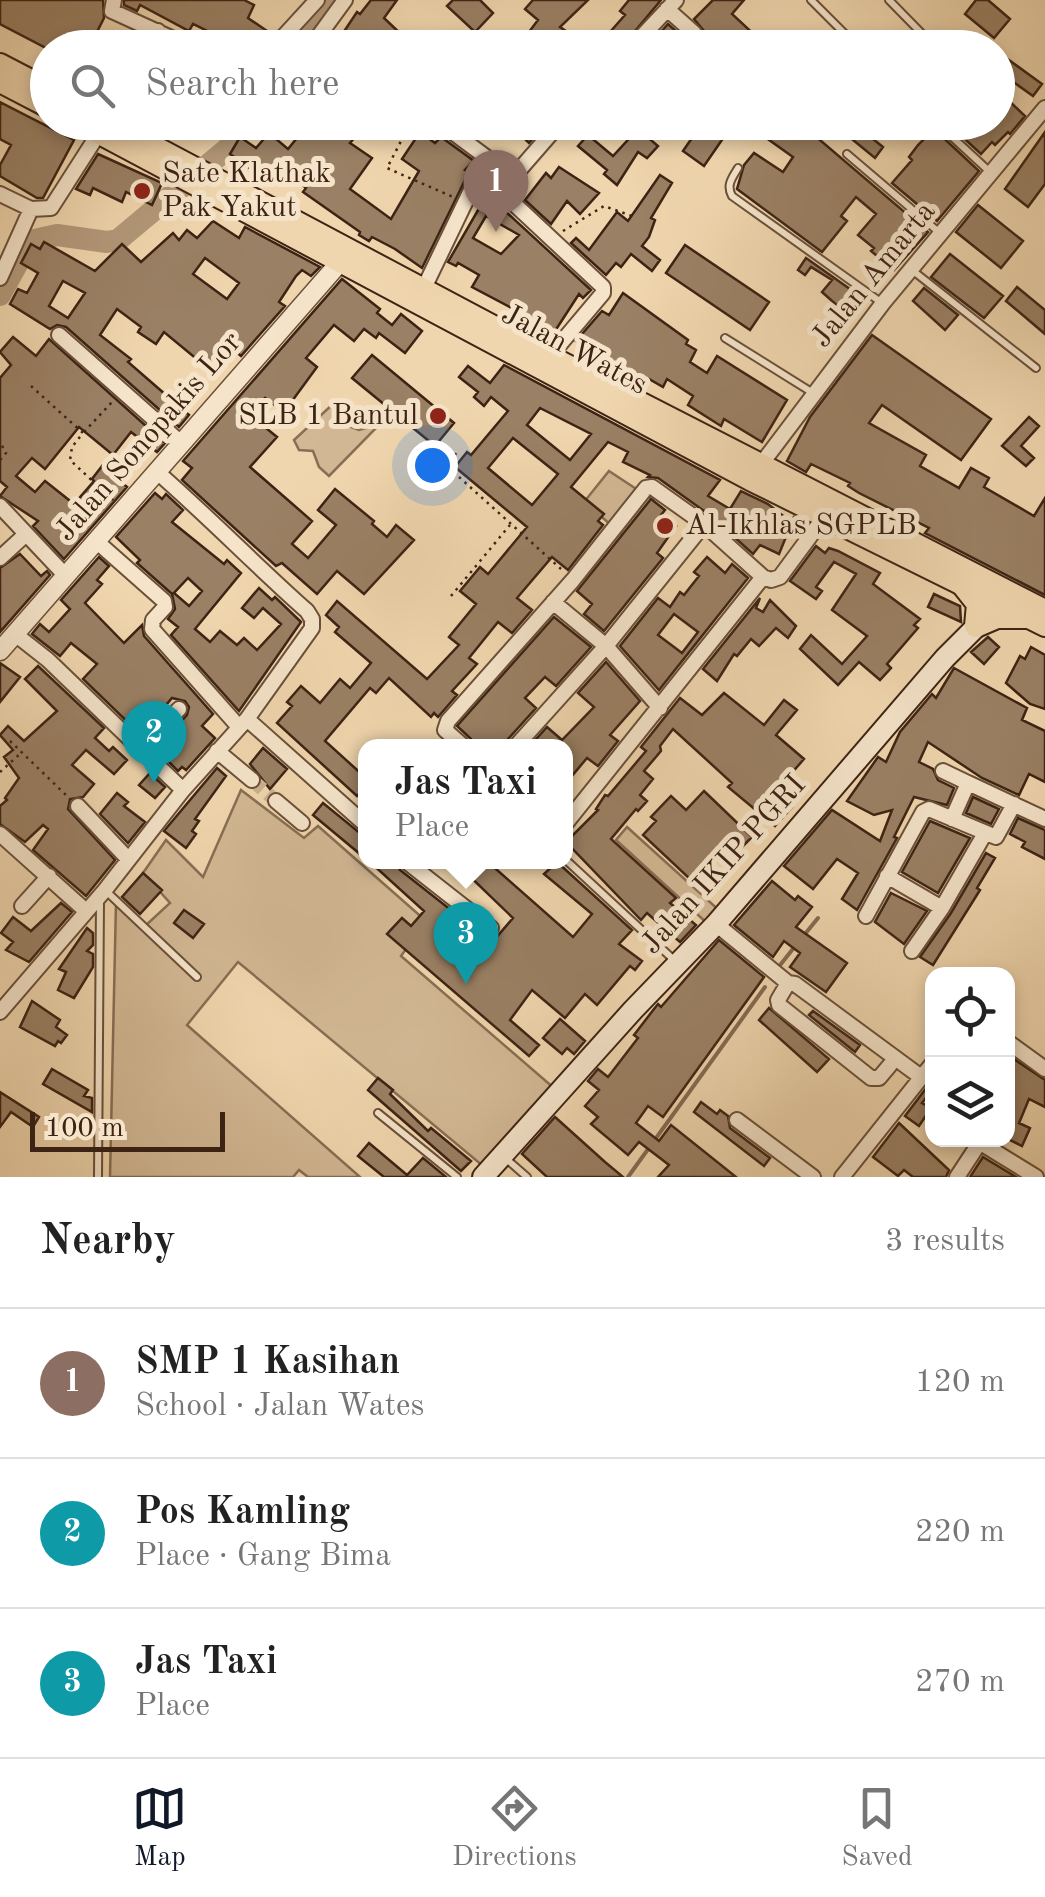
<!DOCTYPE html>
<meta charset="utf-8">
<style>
body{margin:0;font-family:"Old Standard TT",serif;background:#f6f6f6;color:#222}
.controls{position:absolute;right:30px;bottom:30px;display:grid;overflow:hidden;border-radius:20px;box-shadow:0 5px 15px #0003}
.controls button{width:90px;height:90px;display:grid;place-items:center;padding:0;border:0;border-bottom:2px solid #e0e0e0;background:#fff;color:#222;font:50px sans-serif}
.scale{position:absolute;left:30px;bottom:25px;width:195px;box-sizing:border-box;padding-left:10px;border:5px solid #3d2314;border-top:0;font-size:28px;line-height:35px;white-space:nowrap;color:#3d2314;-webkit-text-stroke:8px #f5e4ca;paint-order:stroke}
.you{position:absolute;left:432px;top:465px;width:35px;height:35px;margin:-25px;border:8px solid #fff;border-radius:50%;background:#1a73e8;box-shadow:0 0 0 15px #1a73e833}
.badge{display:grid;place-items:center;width:65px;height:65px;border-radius:50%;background:#111827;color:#fff;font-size:32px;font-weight:700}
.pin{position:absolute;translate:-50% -82px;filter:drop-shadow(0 2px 5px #0008)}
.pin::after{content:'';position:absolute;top:52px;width:35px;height:30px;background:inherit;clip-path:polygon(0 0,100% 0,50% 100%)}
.popup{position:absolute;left:358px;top:739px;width:215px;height:130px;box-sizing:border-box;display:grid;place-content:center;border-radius:20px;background:#fff;filter:drop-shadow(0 2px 8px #0005);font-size:32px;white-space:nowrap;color:#767676}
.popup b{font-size:38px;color:#222}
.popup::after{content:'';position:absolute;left:50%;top:100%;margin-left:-20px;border:20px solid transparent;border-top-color:#fff}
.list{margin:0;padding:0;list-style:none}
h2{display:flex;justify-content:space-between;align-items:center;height:130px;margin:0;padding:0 40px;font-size:42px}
h2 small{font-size:32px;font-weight:400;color:#767676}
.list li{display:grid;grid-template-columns:65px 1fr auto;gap:30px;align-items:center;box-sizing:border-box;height:150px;padding:0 40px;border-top:2px solid #e0e0e0}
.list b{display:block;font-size:38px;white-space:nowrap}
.list p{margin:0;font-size:32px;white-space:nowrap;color:#767676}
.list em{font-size:32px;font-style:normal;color:#767676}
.icon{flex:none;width:55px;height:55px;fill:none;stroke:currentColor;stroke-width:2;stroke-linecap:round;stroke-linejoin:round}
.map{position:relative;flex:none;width:1045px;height:1177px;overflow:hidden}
.search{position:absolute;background:#fff;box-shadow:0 5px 15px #0003;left:30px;right:30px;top:30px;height:110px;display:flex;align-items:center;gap:25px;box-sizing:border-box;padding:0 35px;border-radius:55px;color:#767676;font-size:38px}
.sheet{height:580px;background:#fff}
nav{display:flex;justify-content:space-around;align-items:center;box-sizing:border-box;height:140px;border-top:2px solid #e0e0e0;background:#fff;font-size:28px;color:#767676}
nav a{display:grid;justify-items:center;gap:5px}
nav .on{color:#111827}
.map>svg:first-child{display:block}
</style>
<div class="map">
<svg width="1045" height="1177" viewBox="0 0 1045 1177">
<rect width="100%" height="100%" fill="#f0d6ae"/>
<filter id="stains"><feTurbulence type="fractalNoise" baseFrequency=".002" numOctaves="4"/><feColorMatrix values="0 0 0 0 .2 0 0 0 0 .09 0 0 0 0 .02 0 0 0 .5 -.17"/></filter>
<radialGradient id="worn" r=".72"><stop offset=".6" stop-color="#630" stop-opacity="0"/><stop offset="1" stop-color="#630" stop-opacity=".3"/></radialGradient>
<path fill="#d2b894" stroke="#886e54" stroke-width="2.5" d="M334,403L340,423L359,430L380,424L329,476L319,467L313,451L299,450L294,440Z
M609,471L653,500L624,536L584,502Z
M241,790L304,838L318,826L426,921L401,956L555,1089L489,1171L238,962L187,1025L360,1177H308L299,1170L293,1177H110L116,902L143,928L170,903L143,873L166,840L203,877Z
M627,827L721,912L709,925L616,840Z"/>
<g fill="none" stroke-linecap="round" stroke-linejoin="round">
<path stroke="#846a51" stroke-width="4" d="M805,934L818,918
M777,969L796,945
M628,1177L765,987"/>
<path stroke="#b3997a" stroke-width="22" d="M296,48L328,0
M0,295L30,241L57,235L107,242L118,240L227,149L245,122"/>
</g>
<path fill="#9a8064" stroke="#3d2314" stroke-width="2.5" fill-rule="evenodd" d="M0,0H103L104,18L97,32L126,48H46L0,24Z
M124,0H244L254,5L248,18L270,33L260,48H242L193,24L189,31L140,5L137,11L124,5Z
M371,0H397L384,18L403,36L392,48H374L363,37L357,48H333L357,12L360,14Z
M453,0H480L493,13L475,32L447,6Z
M533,0H588L560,27L572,35L562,48H549L529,32L538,20L525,9Z
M629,0H661L621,48H596L625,15L620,11Z
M713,0H744L732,14L759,39L751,48H672L661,32L668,24L688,42L698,43L704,31L694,19Z
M976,0H988L1010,19L994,38L965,14Z
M1002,55L1042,84L1033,96L998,71V61Z
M1006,98L1025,116L1010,134L1008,132L995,145L992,142L981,154L955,130L961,122H998V107Z
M0,102L74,140L43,198H37L0,176V165L11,145L0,139Z
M310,122H368L350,143L372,158L350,189L391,219L419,171L402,159L420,132L435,143L441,137L474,161L465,170L469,172L422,268L395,249L372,237L369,241L359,235L360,232L303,192L306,188L281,167L269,182L230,154L240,137L256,148L269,133L288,149Z
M507,122H546L529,143Z
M703,122H710L726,134L704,166L683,151Z
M744,122H827L814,135L928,232L894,270L871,251L874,248L858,235L876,214L856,197L841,216L847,221L822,252L737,189L744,165L754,153L783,172L793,157Z
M831,122H852L883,147L875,158Z
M638,129L658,146L647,158L638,152L617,185L604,174L607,170L578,146L588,135L613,156Z
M934,129L979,171L937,221L892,183L912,160L909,157L918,145Z
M1045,132V184L1028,207L1005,189Z
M98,154L162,183L152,205L126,192L122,202L93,188L90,195L76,189Z
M559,167L599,193L580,214L567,201L551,224L525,200L546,173L551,178Z
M660,175L672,183L651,218L655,220L649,237L642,246L660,260L652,271L631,254L621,267L616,263L606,275L571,243L576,238L589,250L617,212L628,221Z
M491,198L591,290L583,298L579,294L555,331L472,287L479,275L458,263L456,266L448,262L481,205L486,208ZM486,216L519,235L501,254L473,238Z
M978,205L1023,241L1001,268L956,232Z
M213,221L239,238L245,227L320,267L311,276L302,270L296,276L279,302L285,306L241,356L235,351L216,375L164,332L156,344L138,332L141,327L117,309L100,335L131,359L128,362L189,415L179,427L66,327L57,325L50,329L10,304L18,289L27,293L38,273L21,263L31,244L40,249L44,242L95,271L122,244L141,262L173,233L179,240L187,230L197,238ZM205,258L239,283L227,299L193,274ZM63,281L85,293L68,318L49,306Z
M685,245L769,302L750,330L666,273Z
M950,254L1003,296L984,318L931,277Z
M806,258L864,299L849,316L822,292L832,280L811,267L805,275L798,270Z
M342,279L380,309L377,313L392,325L401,314L422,331L405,353L379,333L376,338L364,329L354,341L334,325L306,358L317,367L284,412L265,398L250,415L277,437L250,467L312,521L292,544L308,558L336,525L318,510L335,489L374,521L372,524L387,537L396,525L414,540L364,594L337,571L317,594L282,563L276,566L182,480L192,468L183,461Z
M1017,287L1045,310V334L1006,301Z
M924,288L958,315L945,330L913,301Z
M623,293L688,340L686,344L696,350L690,362L707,373L717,356L787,400L762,442L724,419L721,426L688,405L693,396L667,379L663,387L649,379L647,383L576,341L602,311L609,315Z
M872,335L991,419L961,460L882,405L869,423L926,455L920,466L959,488L971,468L989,478L984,487L1034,516L1045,498V595L925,533L929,528L859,493L848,486L850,483L811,464L806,472L787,461L810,417Z
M13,337L36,356L49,339L165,443L157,452L131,432L113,455L79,427L45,469L32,458L16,476L35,492L45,481L74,504L94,481L92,479L102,466L127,487L64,559L33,526L38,521L0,496L7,487L0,481V378L11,365L0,352Z
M372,355L454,423L435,446L352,378Z
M504,365L720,480L708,496L730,509L741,491L768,504L791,522L794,517L806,523L800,531L790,527L779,554L760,545L753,554L711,516L658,478L648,477L650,475L623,462L628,452L608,442L571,487L604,514L598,521L603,525L568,570L552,557L517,598L532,610L512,633L498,622L469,658L477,664L452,691L457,695L438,717L434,713L431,717L389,678L376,693L370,688L325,741L366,778V797L361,792L357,796L277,723L292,706L287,702L301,686L320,703L340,679L350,688L371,663L335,632L339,627L326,615L337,601L427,679L459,645L449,637L476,604L460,591L480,567L488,574L527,527L455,467L467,452L471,455L508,411L491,397L484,406L474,397L478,392L459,377L468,366L490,383ZM540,408L591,434L570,460L527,425ZM513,438L558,474L532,505L488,468Z
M1029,417L1039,426L1021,446L1034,458L1026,466L1002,446Z
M155,493L162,499L166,494L183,510L172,522L224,564L227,560L241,573L195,629L210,642L220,631L237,645L244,638L257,650L281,624L263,608L254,618L242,608L259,588L272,600L275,597L301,622L239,711L171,635L178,627L168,619L175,609L172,594L137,563L140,560L116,537ZM188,578L202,591L189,606L174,593Z
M651,499L665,510L661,515L676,526L657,553L663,558L604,631L584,614L592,604L577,591Z
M816,546L825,553L829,548L838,551L880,573L873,584L920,619L914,625L918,628L887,664L891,668L880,680L859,662L838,685L800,649L811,635L842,664L867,636L832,610L856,574L834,562L816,587L822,591L816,599L790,581Z
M20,554L41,576L47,571L50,575L0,632V568Z
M99,557L109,566L97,580L102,584L85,603L124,643L142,625L144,636L213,714L202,726L215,738L186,770L182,767L178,771L156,749L187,715L189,707L185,701L172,698L141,735L83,679L97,664L71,643L60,656L32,634L40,624L49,632L70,609L61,600Z
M707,557L725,573L732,564L748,578L659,690L620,646L658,598L670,607L680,592L684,595L699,576L694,572ZM674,614L698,632L682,653L658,635Z
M934,594L960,606L961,622L928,607Z
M760,598L756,608L763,612L770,600L796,626L788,638L776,628L759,646L751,639L737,656L734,654L717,681L703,669Z
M554,617L591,647L556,686L545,677L525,698L536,708L508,739L506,746H473L471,739L457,726Z
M988,637L999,647L984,664L971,652Z
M1031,647L1045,655V709L1030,704L1006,683L1020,656L1025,659Z
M606,662L640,701L610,735L618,741L598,766L587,758L566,783V746H530L547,727L562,740L594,707L578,693Z
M0,663L20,677L0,702Z
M38,666L104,728L95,738L109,751L113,747L127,760L114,774L86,750L72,765L94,784L83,797L70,799L68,809L115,860L86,896L33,850L48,829L43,825L25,842L0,824V806L7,800L5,798L19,778L4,757L13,750L0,735L8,726L24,741L57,711L25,679Z
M954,668L1027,708L1022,720L1045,731V782L1029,774L1019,795L982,778L928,742L919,762L933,769L938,780L954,788L947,805L914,797L894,837L897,838L857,910L842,899L858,873L837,859L813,889L784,866L832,810L880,841L892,810L874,815L847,801L878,757L886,762L900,732L932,694L936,698Z
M724,693L764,725L784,700L797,710L776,735L804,759L775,792L792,807L775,826L728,787L732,783L673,729L660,746L661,751L644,771L653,779L640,795L647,801L638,811L636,809L611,839L676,898L670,903L696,925L680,942L647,913L641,920L566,842L598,810L596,809L605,795L608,796L646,751L641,747L680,698L702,715Z
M263,748L287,769L270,789L250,764Z
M217,768L226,776L195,819L199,821L192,831L196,834L186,848L164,831Z
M150,773L165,787L155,798L139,785Z
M704,791L752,837L737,852L728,844L704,870L718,883L707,895L643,835L656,821L651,817L671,796L686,810Z
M117,793L128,802L124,806L145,822L128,843L100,814Z
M973,797L999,809L991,824L966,813Z
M323,803L366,838V859L313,815Z
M1018,818L1045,830V859L1022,847L1025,842L1010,834Z
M930,821L970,838L938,893L902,872Z
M986,853L995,858L977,888L980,890L933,965L920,957L951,913Z
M370,862H396L400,870L484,936L495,939L513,918L460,867L465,862H488L573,937L592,914L544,874L557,862L632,930L619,944L642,961L635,970L630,966L597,1005L585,994L565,1018L532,990L510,1020L539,1045L529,1056L387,934L402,918L411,926L424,911Z
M143,873L162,890L140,914L122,897Z
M772,881L795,900L798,896L812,907L796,927L847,963L826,992L790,967L800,953L784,941L773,957L734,925Z
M891,893L927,911L904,944L875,922Z
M61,903L72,912L29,962L6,950L13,942L1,933L13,917L31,931Z
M184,910L204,924L193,938L174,923Z
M87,928L93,933V945L87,951L93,954V967L74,998L58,990L66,972L59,969Z
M719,940L764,977L663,1117L648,1106L636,1123L659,1141L671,1125L736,1177H658L669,1165L639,1142L628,1155L591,1124L598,1117L585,1106L599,1090L588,1081L598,1069L608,1077L638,1038L634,1035L654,1009L658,1004L661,1007Z
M32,1001L60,1020L56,1027L67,1035L61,1043L58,1041L55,1046L20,1027Z
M769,1008L829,1059L817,1072L759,1020Z
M813,1011L860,1045L855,1052L809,1015Z
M560,1019L585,1041L574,1054L567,1048L562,1054L543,1038Z
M1008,1055L1045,1080V1107L1029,1099L1019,1123L1030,1128L1022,1146L1008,1139Z
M52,1069L88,1090L84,1096L92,1098V1112L43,1084Z
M378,1078L393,1090L390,1094L428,1131L431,1128L471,1161L461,1171L368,1090Z
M931,1082L932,1090L922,1103L931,1108L919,1126L905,1116Z
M0,1092L39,1117L33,1127L11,1112L0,1127Z
M701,1102L717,1114L720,1110L728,1116L730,1128L770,1158L764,1166L694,1112Z
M555,1117L605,1162L623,1177H547L522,1154Z
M899,1123L949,1170L946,1177H913L904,1170L898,1176L873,1157Z
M369,1143L407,1175L423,1158L446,1177H384L358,1156Z
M983,1157L1016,1177H970Z"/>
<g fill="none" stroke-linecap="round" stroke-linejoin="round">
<path stroke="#ccb28f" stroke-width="14" stroke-dasharray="14 7" stroke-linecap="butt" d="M252,780L276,801"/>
<defs>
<path id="service" d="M811,0L859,48
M889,0L936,48
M936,122L990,172
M847,154L941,234
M738,168C732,178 726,185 732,196L882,303
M912,270L1036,368
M725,338L813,393
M566,860L674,960
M106,891L197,977
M378,1113L457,1177
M503,1156L527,1177
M98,1177L100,901"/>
<path id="minor" d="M114,0L112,11L193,48
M667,9L694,33
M136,48L147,28
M148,48L158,31
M273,48L317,0
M310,48L345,0
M631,48L676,0
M439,122L486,157L493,184L603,287V293L550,356
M0,194L31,209L51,208L99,133
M0,278L31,209
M424,288L473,186L485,183L501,191L561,122
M59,335L181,443
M756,471L883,303L1045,108
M0,506L65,575
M95,540L164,601L165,607L153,620L152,629L239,727
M0,558L25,535
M553,602L606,646L660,708
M15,634L48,660L183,790
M247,719L366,825
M463,746L445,730L448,721L573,580L646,488L652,487L704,524L763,577L771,580L780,577L825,516
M516,746L606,646L704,524
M142,749L179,709
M217,751L252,780
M943,771L968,783
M276,801L302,823
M78,806L128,859
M952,819L968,783L1045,819
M566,823L763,577
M0,834L86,911
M407,862L491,928
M887,876L942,908
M22,906L49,876
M866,916L923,812L929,809L996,837L1014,804
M716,924L788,983L778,1000L779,1005L871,1078H879L890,1065
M912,951L942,908L984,835
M788,983L795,984L921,1077
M0,1012L105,890L183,790L247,719L312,628V619L307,611C255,565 209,517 156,471
M1008,1042L1045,1069
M737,1120L813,1177
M976,1140L1036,1177
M842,1177L932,1064
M957,1177L980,1142"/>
<path id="tertiary" d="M0,651L341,261"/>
<path id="secondary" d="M483,1177L633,1010L716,924L945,658L986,617"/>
<path id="primary" d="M0,64L48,89
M0,82L48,107
M77,122L750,480L1045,626
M109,122L550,356L1045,610"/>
<path id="trunk" d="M963,585L978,604L976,626
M976,626L997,617H1026"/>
</defs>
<use href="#service" stroke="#6a503a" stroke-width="10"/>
<use href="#minor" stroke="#6a503a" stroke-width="18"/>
<use href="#tertiary" stroke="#6a503a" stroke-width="21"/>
<use href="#secondary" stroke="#3d2314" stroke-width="24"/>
<use href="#primary" stroke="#3d2314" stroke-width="24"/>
<use href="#trunk" stroke="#3d2314" stroke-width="26"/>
<path stroke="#3d2314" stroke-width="2.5" stroke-dasharray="2.5 5" stroke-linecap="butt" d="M411,122L387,168L453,197
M563,231L604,206L632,216
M31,386L83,433L72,447L70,460L114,501
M84,432L112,402
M456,453L449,468L561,569
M0,460L6,453L0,442
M451,596L510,525
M10,741L67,796
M0,772L21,753"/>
<use href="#service" stroke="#f5e4ca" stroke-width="6"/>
<use href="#minor" stroke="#f5e4ca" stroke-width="14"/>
<use href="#tertiary" stroke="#f5e4ca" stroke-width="18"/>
<use href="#secondary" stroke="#f5e4ca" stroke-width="20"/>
<use href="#primary" stroke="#f0d6ae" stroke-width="20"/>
<use href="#trunk" stroke="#f0d6ae" stroke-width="22"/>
</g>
<g fill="#8f2418" stroke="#f5e4ca" stroke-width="4">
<circle cx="142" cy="191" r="10"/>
<circle cx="438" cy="416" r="10"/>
<circle cx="665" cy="526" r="10"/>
</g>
<g text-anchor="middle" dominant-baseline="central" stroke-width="10" stroke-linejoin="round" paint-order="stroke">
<g font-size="30" fill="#3d2314" stroke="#f5e4ca" text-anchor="start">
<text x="162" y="174">Sate Klathak<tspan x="162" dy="34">Pak Yakut</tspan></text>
<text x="418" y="416" text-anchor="end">SLB 1 Bantul</text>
<text x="685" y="526">Al-Ikhlas SGPLB</text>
</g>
<g font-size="30" fill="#3d2314" stroke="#f5e4ca">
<text transform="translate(874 275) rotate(-51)">Jalan Amarta</text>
<text transform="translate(574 350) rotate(28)">Jalan Wates</text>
<text transform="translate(149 437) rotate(-49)">Jalan Sonopakis Lor</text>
<text transform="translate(724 865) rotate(-48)">Jalan IKIP PGRI</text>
</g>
</g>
<rect width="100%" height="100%" filter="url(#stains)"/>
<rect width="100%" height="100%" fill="url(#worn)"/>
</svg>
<div class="controls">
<button><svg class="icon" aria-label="locate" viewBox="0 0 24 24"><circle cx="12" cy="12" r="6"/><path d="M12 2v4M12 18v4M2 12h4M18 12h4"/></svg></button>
<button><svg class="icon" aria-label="layers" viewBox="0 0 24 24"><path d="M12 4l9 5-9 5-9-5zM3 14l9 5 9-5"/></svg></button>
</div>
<div class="scale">100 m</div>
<div class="you"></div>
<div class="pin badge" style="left:496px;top:232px;background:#8d6e63">1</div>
<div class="pin badge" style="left:154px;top:783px;background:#0f9aa8">2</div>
<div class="pin badge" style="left:466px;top:984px;background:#0f9aa8">3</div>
<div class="popup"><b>Jas Taxi</b>Place</div>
<div class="search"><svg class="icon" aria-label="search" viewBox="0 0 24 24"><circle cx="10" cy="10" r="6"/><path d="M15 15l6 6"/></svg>Search here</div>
</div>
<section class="sheet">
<h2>Nearby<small>3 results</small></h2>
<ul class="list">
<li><span class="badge" style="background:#8d6e63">1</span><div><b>SMP 1 Kasihan</b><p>School · Jalan Wates</p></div><em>120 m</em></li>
<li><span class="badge" style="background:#0f9aa8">2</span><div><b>Pos Kamling</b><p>Place · Gang Bima</p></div><em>220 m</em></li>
<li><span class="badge" style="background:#0f9aa8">3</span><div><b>Jas Taxi</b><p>Place</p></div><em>270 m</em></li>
</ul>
</section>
<nav>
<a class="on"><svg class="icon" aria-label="map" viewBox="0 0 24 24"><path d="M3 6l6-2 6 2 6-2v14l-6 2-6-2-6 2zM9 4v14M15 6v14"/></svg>Map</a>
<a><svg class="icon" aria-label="directions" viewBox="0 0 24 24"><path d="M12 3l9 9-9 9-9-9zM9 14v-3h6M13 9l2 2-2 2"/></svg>Directions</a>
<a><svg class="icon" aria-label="saved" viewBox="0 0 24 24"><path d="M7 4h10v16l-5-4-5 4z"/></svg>Saved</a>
</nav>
